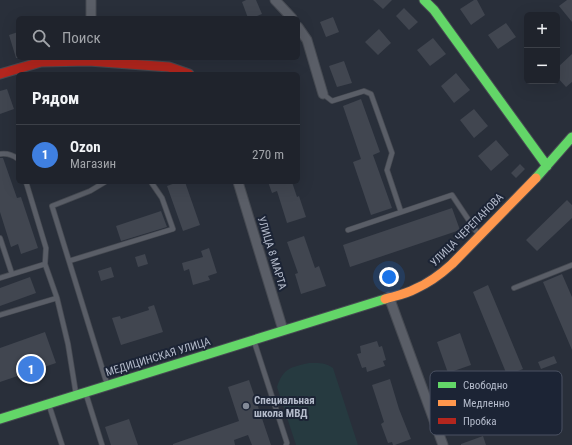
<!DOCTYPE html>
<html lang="ru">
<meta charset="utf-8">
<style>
body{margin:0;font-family:"Roboto Condensed",sans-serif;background:#2c2f38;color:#f1f3f6}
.controls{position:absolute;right:12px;top:12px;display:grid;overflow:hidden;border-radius:6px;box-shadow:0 4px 16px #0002}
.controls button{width:36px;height:36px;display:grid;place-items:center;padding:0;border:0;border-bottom:1px solid #3c4048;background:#1f232c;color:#f1f3f6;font:20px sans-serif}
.you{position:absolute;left:389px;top:277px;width:14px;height:14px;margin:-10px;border:3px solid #fff;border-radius:50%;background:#1a73e8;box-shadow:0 0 0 6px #1a73e833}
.badge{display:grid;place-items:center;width:26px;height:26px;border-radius:50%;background:#8c9099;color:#fff;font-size:13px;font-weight:700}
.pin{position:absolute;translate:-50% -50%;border:2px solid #fff;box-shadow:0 1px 4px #0006}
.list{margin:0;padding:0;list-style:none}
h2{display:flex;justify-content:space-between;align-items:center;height:52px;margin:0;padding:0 16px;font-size:17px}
h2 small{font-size:13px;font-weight:400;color:#a1a4a9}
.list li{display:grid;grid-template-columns:26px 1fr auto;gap:12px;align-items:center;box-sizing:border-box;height:60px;padding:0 16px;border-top:1px solid #3c4048}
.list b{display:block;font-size:15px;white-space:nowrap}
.list p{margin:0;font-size:13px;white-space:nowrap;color:#a1a4a9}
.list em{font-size:13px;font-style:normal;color:#a1a4a9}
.icon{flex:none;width:22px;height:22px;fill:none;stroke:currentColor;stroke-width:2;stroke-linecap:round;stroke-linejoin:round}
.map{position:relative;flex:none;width:572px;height:445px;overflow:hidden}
.search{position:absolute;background:#1f232c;box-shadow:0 4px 16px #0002;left:16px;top:16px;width:284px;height:44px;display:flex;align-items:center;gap:10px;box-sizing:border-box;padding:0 14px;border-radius:6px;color:#a1a4a9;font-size:15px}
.panel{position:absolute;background:#1f232c;box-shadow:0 4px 16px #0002;left:16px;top:72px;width:284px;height:112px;border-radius:6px}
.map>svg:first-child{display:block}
</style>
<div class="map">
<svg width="572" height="445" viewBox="0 0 572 445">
<rect width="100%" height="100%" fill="#292f3a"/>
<path fill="#263a40" d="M309,363C319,363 324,362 333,368L358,445H296L277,387C283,369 290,367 309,363Z"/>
<path fill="#414650" d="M246,0H256L262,14L252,18H248L242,2Z
M373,0H392L383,9Z
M474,0H477L485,15L471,25L460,9Z
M567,0H572V22L559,6Z
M404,8L418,22L409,30L396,16Z
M333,17L339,32L326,37L320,22Z
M506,23L516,37L498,49L488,35Z
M379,29L391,43L378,55L365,42Z
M18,32V58H16L9,35Z
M433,38L446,54L430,66L417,50Z
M572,54V82L566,87L557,77V68Z
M344,61L352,83L337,87L329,66Z
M456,73L470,90L454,103L441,86Z
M7,89L14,109L0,114V91Z
M361,99L380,152L373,155L392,208L371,215L353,162L361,159L343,106Z
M474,109L488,126L474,138L460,120Z
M496,140L509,155L491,171L478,156Z
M0,158H3L17,198L21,197L38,248L21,254L18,244L11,247L0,212Z
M520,164L525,169L516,178L511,173Z
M178,182H185L200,225L183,231L167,186Z
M268,182H292L297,197L299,196L306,217L287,223L277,191L272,193Z
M567,200L572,205V218L537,251L526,240Z
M452,208L460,230L350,267L343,245Z
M161,211L167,227L121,241L116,226Z
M304,236L315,268L319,266L326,286L301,294L295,274L298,273L287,242Z
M209,248L217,273L208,276L210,280L193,285L189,269L184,271L182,263L203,257L201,251Z
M145,254L148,264L138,267L135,257Z
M111,267L114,277L101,281L98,271Z
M562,274L572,297V350L543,282Z
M30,277L36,293L0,306V288Z
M488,285L523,369L507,375L473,292Z
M154,305L163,332L121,345L112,318L120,316L121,319L149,310L148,307Z
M45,332L56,363L0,382V348Z
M460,333L471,365L448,373L437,342Z
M377,341L379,347L382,346L386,360L383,361L385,366L367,372L366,367L362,368L357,354L361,353L360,346Z
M554,356L557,363L541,369L538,362Z
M390,379L399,409L411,439L395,445H393L392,442L388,443L381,424L384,422L372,385Z
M249,380L271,445H252L248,435L234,440L235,445H173V444L239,421L228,387Z
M129,419L138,445H111L105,427Z
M483,436L486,445H461V444Z"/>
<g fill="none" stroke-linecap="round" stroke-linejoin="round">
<defs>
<path id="lane" d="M323,94L332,101L364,91L371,94L392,153L387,170L401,212
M0,154C7,153 13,155 18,159
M26,182L46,248L45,264
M105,182L90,191L52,206L107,384
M348,230L452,195L478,234
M0,238L12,274
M69,261L173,229L162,198L151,182
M0,278L45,264L57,298L0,315
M514,288L572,265
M57,298L68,344L76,394
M254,341L287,443L286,445
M86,394L102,445
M49,405L62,445"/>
<path id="street" d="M275,0L292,18
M91,18V0
M298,27L307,40L323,94
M238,182L283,330
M389,297L443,445"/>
<path id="fast" d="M424,0L434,10L547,166
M536,178L572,137
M0,419L385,299"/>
<path id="slow" d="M385,299C395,296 406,294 415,289C429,283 441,274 452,264L536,178"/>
<path id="jam" d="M0,74L41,62L89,61L169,67L189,74"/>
</defs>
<use href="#lane" stroke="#464a52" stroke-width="6"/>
<use href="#street" stroke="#464a52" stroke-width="11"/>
<use href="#fast" stroke="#464a52" stroke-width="11"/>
<use href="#slow" stroke="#464a52" stroke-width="11"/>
<use href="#jam" stroke="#464a52" stroke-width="11"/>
<use href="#lane" stroke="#5a5e67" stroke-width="4.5"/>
<use href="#street" stroke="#5a5e67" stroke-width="9"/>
<use href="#fast" stroke="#63d668" stroke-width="9"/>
<use href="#slow" stroke="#ff974d" stroke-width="9"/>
<use href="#jam" stroke="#b3261e" stroke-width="9"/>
</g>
<circle fill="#838a98" stroke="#1c2435" stroke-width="1.5" cx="246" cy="406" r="4"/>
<g text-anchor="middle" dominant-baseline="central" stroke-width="4" stroke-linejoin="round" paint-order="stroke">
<g font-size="11" fill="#b4bbcb" stroke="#1c2435">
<text transform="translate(467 230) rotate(-45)">УЛИЦА ЧЕРЕПАНОВА</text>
<text transform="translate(272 253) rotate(73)">УЛИЦА 8 МАРТА</text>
<text transform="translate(158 357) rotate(-17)">МЕДИЦИНСКАЯ УЛИЦА</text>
</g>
<g font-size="11" font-weight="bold" fill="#b4bbcb" stroke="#1c2435" text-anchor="start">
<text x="254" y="400">Специальная<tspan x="254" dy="13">школа МВД</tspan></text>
</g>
</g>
<rect x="430" y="371" width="132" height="64" rx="6" fill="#1c2435" stroke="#4a5162" stroke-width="1"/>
<rect x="438" y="382" width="18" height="6" fill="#63d668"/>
<rect x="438" y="400" width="18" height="6" fill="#ff974d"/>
<rect x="438" y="418" width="18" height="6" fill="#b3261e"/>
<g font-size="11" fill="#b4bbcb">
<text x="463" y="389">Свободно</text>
<text x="463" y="407">Медленно</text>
<text x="463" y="425">Пробка</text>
</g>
</svg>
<div class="controls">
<button>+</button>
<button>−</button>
</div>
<div class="you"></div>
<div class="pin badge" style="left:31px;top:369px;background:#3f7fe0">1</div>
<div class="search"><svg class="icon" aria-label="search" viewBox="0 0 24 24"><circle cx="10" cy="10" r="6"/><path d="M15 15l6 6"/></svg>Поиск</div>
<section class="panel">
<h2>Рядом<small></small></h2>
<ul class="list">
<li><span class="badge" style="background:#3f7fe0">1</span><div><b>Ozon</b><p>Магазин</p></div><em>270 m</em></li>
</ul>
</section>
</div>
